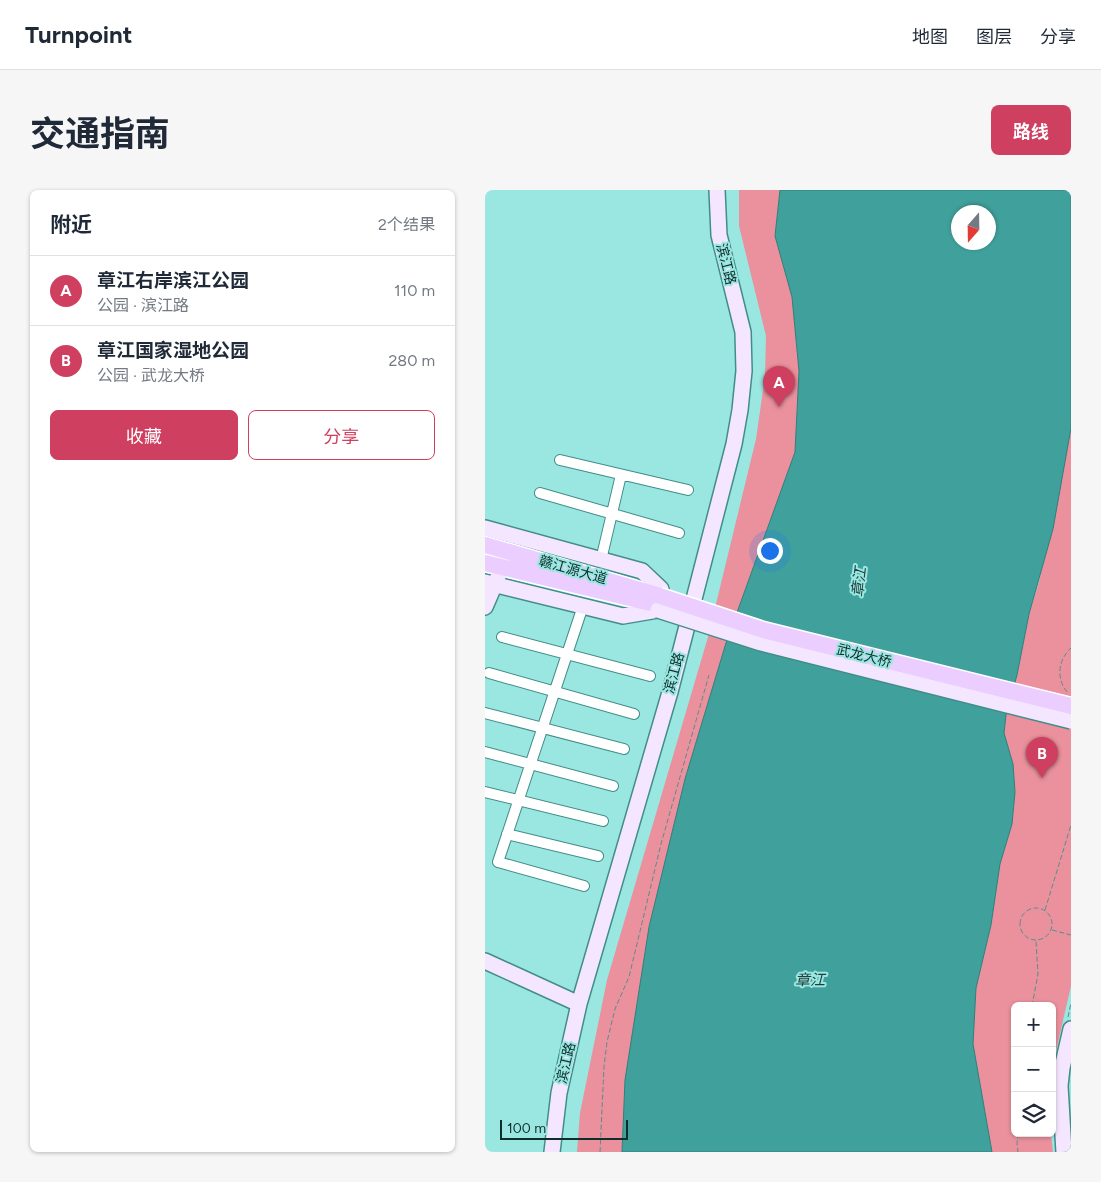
<!DOCTYPE html>
<html lang="zh">
<meta charset="utf-8">
<style>
body{margin:0;font-family:Figtree,"Noto Sans SC",sans-serif;background:#f6f6f7;color:#1f2937}
.controls{position:absolute;right:15px;bottom:15px;display:grid;overflow:hidden;border-radius:8px;box-shadow:0 1px 4px #0004}
.controls button{width:45px;height:45px;display:grid;place-items:center;padding:0;border:0;border-bottom:1px solid #e0e1e3;background:#fff;color:#1f2937;font:25px sans-serif}
.compass{position:absolute;left:466px;top:15px;width:45px;height:45px;border-radius:50%;background:#fff;box-shadow:0 1px 4px #0004;rotate:200deg}
.scale{position:absolute;left:15px;bottom:12px;width:128px;box-sizing:border-box;padding-left:5px;border:2px solid #0e2e2c;border-top:0;font-size:14px;line-height:18px;white-space:nowrap;color:#0e2e2c;-webkit-text-stroke:4px #9ae6e1;paint-order:stroke}
.you{position:absolute;left:284px;top:360px;width:18px;height:18px;margin:-12px;border:4px solid #fff;border-radius:50%;background:#1a73e8;box-shadow:0 0 0 8px #1a73e833}
.badge{display:grid;place-items:center;width:32px;height:32px;border-radius:50%;background:#ce3f60;color:#fff;font-size:16px;font-weight:700}
.pin{position:absolute;translate:-50% -41px;filter:drop-shadow(0 1px 2px #0008)}
.pin::after{content:'';position:absolute;top:26px;width:18px;height:15px;background:inherit;clip-path:polygon(0 0,100% 0,50% 100%)}
.list{margin:0;padding:0;list-style:none}
h2{display:flex;justify-content:space-between;align-items:center;height:65px;margin:0;padding:0 20px;font-size:21px}
h2 small{font-size:16px;font-weight:400;color:#747a83}
.list li{display:grid;grid-template-columns:32px 1fr auto;gap:15px;align-items:center;box-sizing:border-box;height:70px;padding:0 20px;border-top:1px solid #e0e1e3}
.list b{display:block;font-size:19px;white-space:nowrap}
.list p{margin:0;font-size:16px;white-space:nowrap;color:#747a83}
.list em{font-size:16px;font-style:normal;color:#747a83}
.actions{display:flex;gap:10px;padding:15px 20px}
.actions a{flex:1;padding:11px 0;border:1px solid #ce3f60;border-radius:8px;text-align:center;font-size:18px;color:#ce3f60}
.actions .main{background:#ce3f60;color:#fff}
.icon{flex:none;width:28px;height:28px;fill:none;stroke:currentColor;stroke-width:2;stroke-linecap:round;stroke-linejoin:round}
.map{position:relative;flex:none;width:586px;height:962px;overflow:hidden;border-radius:8px}
header{display:flex;align-items:center;gap:30px;box-sizing:border-box;height:70px;padding:0 25px;background:#fff;border-bottom:1px solid #e0e1e3}
header strong{font-size:24px}
nav{display:flex;gap:28px;margin-inline-start:auto;font-size:18px}
.intro{display:flex;align-items:center;justify-content:space-between;box-sizing:border-box;height:120px;padding:0 30px}
h1{margin:0;font-size:35px}
.button{padding:12px 22px;border-radius:8px;background:#ce3f60;color:#fff;font-size:18px;font-weight:700}
main{display:flex;gap:30px;padding:0 30px}
aside{flex:1;background:#fff;border-radius:8px;box-shadow:0 1px 4px #0004}
.map>svg:first-child{display:block}
</style>
<header>
<strong>Turnpoint</strong>
<nav><a>地图</a><a>图层</a><a>分享</a></nav>
</header>
<div class="intro"><h1>交通指南</h1><a class="button">路线</a></div>
<main>
<aside>
<h2>附近<small>2个结果</small></h2>
<ul class="list">
<li><span class="badge">A</span><div><b>章江右岸滨江公园</b><p>公园 · 滨江路</p></div><em>110 m</em></li>
<li><span class="badge">B</span><div><b>章江国家湿地公园</b><p>公园 · 武龙大桥</p></div><em>280 m</em></li>
</ul>
<div class="actions"><a class="main">收藏</a><a>分享</a></div>
</aside>
<div class="map">
<svg width="586" height="962" viewBox="0 0 586 962">
<rect width="100%" height="100%" fill="#9ae6e1"/>
<path fill="#ea919d" d="M254,0H295L290,46L307,107L314,181L310,262L241,453L200,589L164,737L140,890L137,962H92L95,923L122,790L223,447L271,249L280,186L281,146L254,36Z
M586,238V796L567,878V816H530V943H566L568,962H507L488,854L491,798L506,735L515,674L527,634L530,602L528,574L519,543L521,525L532,485L544,424L554,392Z"/>
<path fill="#40a09b" stroke="#317e7a" fill-rule="evenodd" d="M295,0H586V238L568,339L544,424L532,485L521,525L519,543L528,574L530,602L527,634L515,674L506,735L491,798L488,854L507,962H137L140,890L164,737L200,589L241,453L310,262L314,181L307,107L290,46ZM473,22H503V52H473Z"/>
<g fill="none" stroke-linecap="round" stroke-linejoin="round">
<defs>
<path id="street" d="M75,270L203,300
M55,303L194,343
M116,370L136,285
M98,416L13,672L99,696
M17,447L165,486
M4,483L149,524
M0,523L139,559
M0,562L128,596
M0,602L118,631
M22,644L113,666"/>
<path id="secondary" d="M0,338L157,381L176,399
M0,392L138,426L173,420
M0,417L13,387
M0,771L94,814
M67,962L74,903L94,814L185,502L249,254L255,220L259,181L258,142L234,45L232,0
M579,962L575,896L577,878L586,839"/>
<path id="primary" d="M0,355L175,406
M0,373L165,413"/>
</defs>
<use href="#street" stroke="#428d89" stroke-width="12"/>
<use href="#secondary" stroke="#428d89" stroke-width="18"/>
<use href="#primary" stroke="#fff" stroke-width="19"/>
<path stroke="#578e8b" stroke-width="1" stroke-dasharray="5 2.5" stroke-linecap="butt" d="M582,502C571,488 573,470 586,458
M535 734a16 16 0 1 1 32 0a16 16 0 1 1-32 0Z
M560,720L586,635
M567,740L586,745
M547,816L553,784L551,751
M583,827L586,813
M533,943L532,954L533,962
M115,962L119,877L122,852L130,819L144,787L176,654L224,485"/>
<use href="#street" stroke="#fff" stroke-width="10"/>
<use href="#secondary" stroke="#f5e6ff" stroke-width="15"/>
<use href="#primary" stroke="#ebceff" stroke-width="16"/>
<defs>
<path id="secondary-bridge" d="M173,420L276,453L586,531"/>
<path id="primary-bridge" d="M175,406L278,440L586,516"/>
</defs>
<use href="#secondary-bridge" stroke="#428d89" stroke-width="18" stroke-linecap="butt"/>
<use href="#primary-bridge" stroke="#fff" stroke-width="19" stroke-linecap="butt"/>
<use href="#secondary-bridge" stroke="#f5e6ff" stroke-width="15"/>
<use href="#primary-bridge" stroke="#ebceff" stroke-width="16"/>
</g>
<g text-anchor="middle" dominant-baseline="central" stroke-width="4" stroke-linejoin="round" paint-order="stroke">
<g font-size="14" fill="#0e2e2c" stroke="#9ae6e1">
<text transform="translate(241 74) rotate(76)">滨江路</text>
<text transform="translate(88 380) rotate(16)">赣江源大道</text>
<text transform="translate(379 466) rotate(14)">武龙大桥</text>
<text transform="translate(189 483) rotate(-75)">滨江路</text>
<text transform="translate(81 873) rotate(-77)">滨江路</text>
</g>
<g font-size="15" font-style="italic" fill="#223f3d" stroke="#9ae6e1">
<text transform="translate(374 392) rotate(-83)">章江</text>
<text x="325" y="790">章江</text>
</g>
</g>
</svg>
<div class="controls">
<button>+</button>
<button>−</button>
<button><svg class="icon" aria-label="layers" viewBox="0 0 24 24"><path d="M12 4l9 5-9 5-9-5zM3 14l9 5 9-5"/></svg></button>
</div>
<svg class="compass" viewBox="-18 -18 36 36"><path d="M0-13l5 13h-10z" fill="#e53935"/><path d="M0 13l5-13h-10z" fill="#747a83"/></svg>
<div class="scale">100 m</div>
<div class="you"></div>
<div class="pin badge" style="left:294px;top:217px">A</div>
<div class="pin badge" style="left:557px;top:588px">B</div>
</div>
</main>
